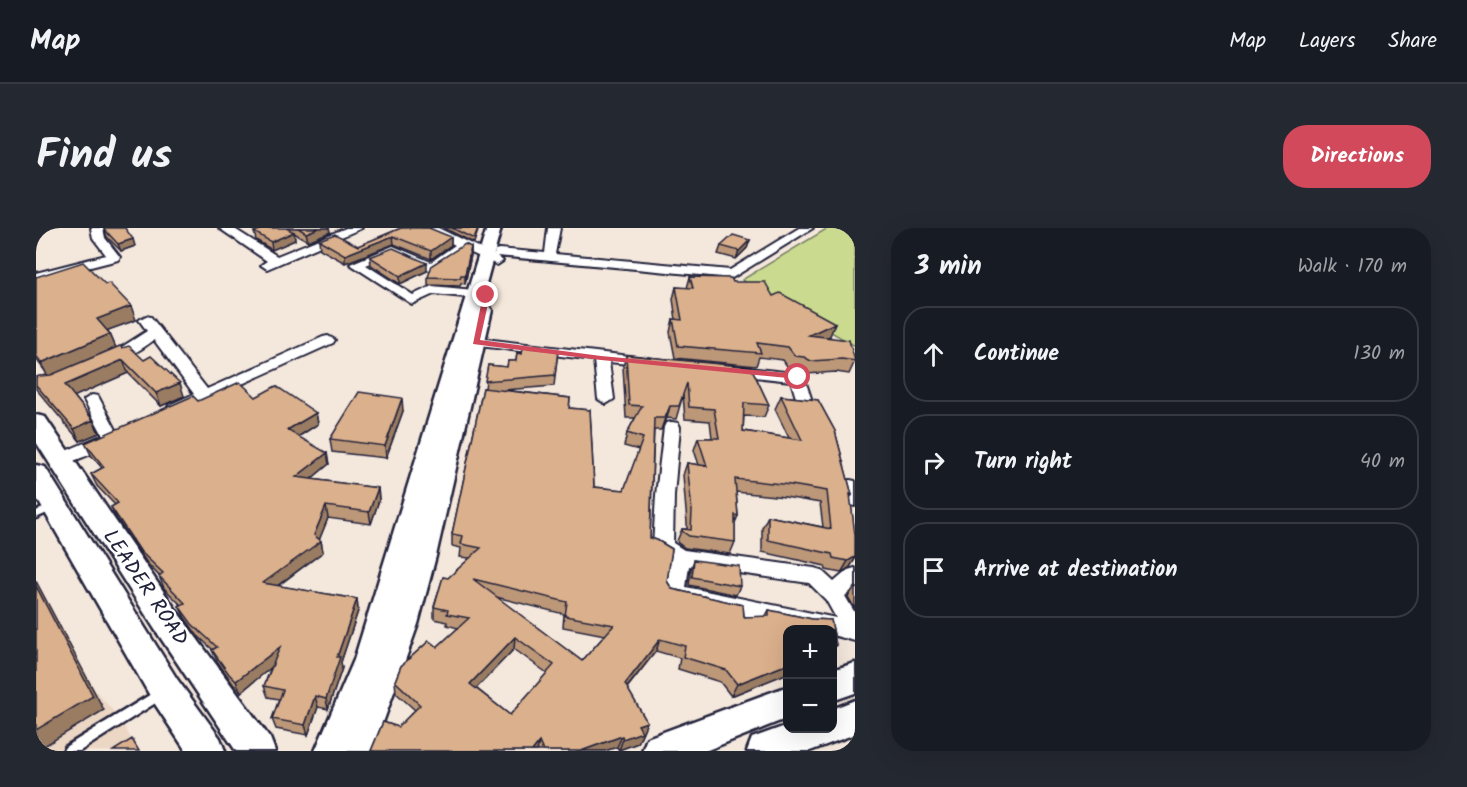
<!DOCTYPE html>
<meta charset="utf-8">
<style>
body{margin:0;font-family:Kalam,sans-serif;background:#242831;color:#f1f3f6}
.controls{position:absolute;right:18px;bottom:18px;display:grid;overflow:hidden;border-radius:12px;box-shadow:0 6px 24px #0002}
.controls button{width:54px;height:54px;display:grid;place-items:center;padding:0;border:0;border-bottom:2px solid #363941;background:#171b24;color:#f1f3f6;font:30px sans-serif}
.stop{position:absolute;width:18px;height:18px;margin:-14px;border:4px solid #d1495b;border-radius:50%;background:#fff}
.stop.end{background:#d1495b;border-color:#fff;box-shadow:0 2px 6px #0008}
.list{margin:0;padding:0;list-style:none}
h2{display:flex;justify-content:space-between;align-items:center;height:78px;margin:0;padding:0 24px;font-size:26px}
h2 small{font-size:20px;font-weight:400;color:#9ea1a6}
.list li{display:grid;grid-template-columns:39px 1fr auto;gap:18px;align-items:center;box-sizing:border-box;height:96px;margin:0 12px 12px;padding:0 12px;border:2px solid #363941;border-radius:24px}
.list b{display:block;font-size:22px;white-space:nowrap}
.list em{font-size:20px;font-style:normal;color:#9ea1a6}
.icon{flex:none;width:33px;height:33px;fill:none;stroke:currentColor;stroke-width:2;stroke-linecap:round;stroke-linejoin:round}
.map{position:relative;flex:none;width:819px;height:523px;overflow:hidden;border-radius:24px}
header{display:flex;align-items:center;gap:36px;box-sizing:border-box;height:84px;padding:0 30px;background:#171b24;border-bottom:2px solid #363941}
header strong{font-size:28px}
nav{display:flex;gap:33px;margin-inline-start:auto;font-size:21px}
.intro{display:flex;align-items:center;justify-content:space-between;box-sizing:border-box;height:144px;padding:0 36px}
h1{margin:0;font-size:42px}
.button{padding:15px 27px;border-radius:24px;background:#d1495b;color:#fff;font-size:21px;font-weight:700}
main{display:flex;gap:36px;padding:0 36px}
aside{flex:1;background:#171b24;border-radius:24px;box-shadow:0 6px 24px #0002}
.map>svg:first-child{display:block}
</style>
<header>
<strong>Map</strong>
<nav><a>Map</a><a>Layers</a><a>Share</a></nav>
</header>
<div class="intro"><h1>Find us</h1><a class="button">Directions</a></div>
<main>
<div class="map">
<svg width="819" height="523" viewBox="0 0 819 523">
<rect width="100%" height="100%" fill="#f4e7dc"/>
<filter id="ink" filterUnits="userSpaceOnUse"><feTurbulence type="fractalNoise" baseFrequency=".0167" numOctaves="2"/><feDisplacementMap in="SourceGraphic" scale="12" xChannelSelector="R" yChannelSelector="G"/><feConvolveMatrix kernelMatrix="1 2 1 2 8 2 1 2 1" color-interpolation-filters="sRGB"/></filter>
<g filter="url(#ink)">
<path fill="#ecd6c4" d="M0,352L53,455L84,491L102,523H0Z"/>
<path fill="#cada8e" stroke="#767e64" stroke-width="1.5" d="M792,0H819V118L706,52Z"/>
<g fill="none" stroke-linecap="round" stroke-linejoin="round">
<defs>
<path id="service" d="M17,276L20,277L22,279L20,281L0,290V283Z
M125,460L129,461L131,465L129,469L44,523H27L29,519Z"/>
<path id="minor" d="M55,0H67L69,10L84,29L82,32L0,53V45L70,27L57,10Z
M183,0H197L241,28L310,0H326L231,41L225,37L231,33Z
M387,0H402L458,27L459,22L463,21L509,25L512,0H524L519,26L694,42L763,0H777L696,50L461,28L467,33L461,37L429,22L396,43L357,26L330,37L377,67L396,58L438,62L445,66L438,70L398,66L376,76L314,36L357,18L395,34L419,17Z
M110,88L115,89L171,161L287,109L292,108L299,112L297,115L139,186L131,181L133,177L158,166L118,112C105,122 90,131 74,135L67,131L111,103L103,92Z
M440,110L611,130L618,134L611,138L573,134L578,171L570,176L562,171L558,132L435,117L433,114L435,111Z
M695,138L767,146L777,176L769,181L763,180L755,153L690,146L687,143L690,140Z
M56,167L62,168L84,209C78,218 29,239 18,236L15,232L18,228L67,207L48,172Z
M636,194L642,195L644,199L638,267L637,315L648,322L778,340L785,342L798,354L812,342L819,340V360L809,368L819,385V413L796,407V401H769L632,371L629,365L634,332L620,324L617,319L620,267L628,199L630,195ZM653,338L773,355L790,372L800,390L650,359Z
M814,252L819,253V278L813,276L805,258L808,253Z"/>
<path id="tertiary" d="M451,0H465L444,78H453L456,82L400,328L382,396L337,523H279L318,432Z"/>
<path id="secondary" d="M0,187L9,189L140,382L234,510L239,523H200L118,400L0,214Z
M0,237L9,239L141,451L184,510L189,523H150L117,473L0,269Z
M819,435V465L796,473V442Z
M752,458V490L669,523H606L611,510Z
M819,472V506L774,523H711L716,510L752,497V500H796V481Z"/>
</defs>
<use href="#service" stroke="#22223b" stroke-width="5"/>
<use href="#minor" stroke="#22223b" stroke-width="4"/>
<use href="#tertiary" stroke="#22223b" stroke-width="5"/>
<use href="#secondary" stroke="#22223b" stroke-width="5"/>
<use href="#service" fill="#fff" fill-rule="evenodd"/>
<use href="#minor" fill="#fff" fill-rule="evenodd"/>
<use href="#tertiary" fill="#fff" fill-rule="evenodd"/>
<use href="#secondary" fill="#fff" fill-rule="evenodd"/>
</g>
<path fill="#bc9778" stroke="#22223b" stroke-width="1.5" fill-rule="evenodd" d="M68,0L99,18L85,23L71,9Z
M252,0H293L294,4L272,13L258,5L259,12L236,22L220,12L218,4L252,1Z
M365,0L415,9V17L395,31L358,16L309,35L284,21L283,12L322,18Z
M408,0H443L438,15Z
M714,12L711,20L700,31L682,26L685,18Z
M435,19V27L429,56L425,55L424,58L392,57V49Z
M334,29L391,43L364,56L335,37Z
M0,49L100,92L71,102L74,106L80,120L30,141L86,120L148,168L125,178L92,145L38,168L57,192L63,205L44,213L0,161V149L12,147L0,131Z
M654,49L697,54L737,68L794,108L790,109L819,133L813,146L800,144L770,146L762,142L753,141L747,132L723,129L720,138L639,130L634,104L637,91L640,92L637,71L640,59L651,60Z
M487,119L522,122L518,158L468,162L534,170L533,180L554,182L558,259L588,262L603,222L588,218L591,205L599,190H590L587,139L590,127L715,139L733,177L728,189L708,188L707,203L753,210L739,181L745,168L782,172L799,203L816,267L814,270L819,307V331L814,339L805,345L790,342L789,338L726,324V300L732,288L787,299L784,275L749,269L700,264L702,288L699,295V314L694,326L649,320L642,315L641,313L646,301H651V295L647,247L651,235L663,237L658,222L662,210H676L674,193L649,191L647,167L640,191L631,190L625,202H618L614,310L621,312L636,321L631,353L636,361L707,377L708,389H729L733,382L776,391L795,392L800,417L796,422V402H752V445L695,468L684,454L642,441L644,430L620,423L591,460L611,494L602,515L583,522L581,519L569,523H335L347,494L362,499L379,482L360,465L359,453L365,438L393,413L401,419L422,400L411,397V394L398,391V379L407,349L412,350L434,330L424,329L425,320L416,318V306L447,160H449L452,137L471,139L472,133H480L481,125L486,126ZM460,369L528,386L527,399L569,407L546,433ZM478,421L511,445L474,487L440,460Z
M220,169L280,185L282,196L262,209L293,236L275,251L342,260L343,272L335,296L292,290L283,312L285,313L287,324L242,358L321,371L322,383L305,434L306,440L292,481L282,479L272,507L240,501L236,491L243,471L232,469L228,458L235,439L205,464L197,456L181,433L176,422H177L161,407L149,390L143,378L145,377L128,360L123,348L111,335L81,291L75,279L79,277L61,258L55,246L66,240L55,227L49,215L162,173Z
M367,183L350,230L296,224L294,211Z
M658,332L704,358L700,367L653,357L655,341Z
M819,358V381L812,369Z"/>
<path fill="#997b62" stroke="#22223b" stroke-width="1.5" d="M283,0H293L294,4L272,13L270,5Z
M258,4L259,12L236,22L235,14Z
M357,8L358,16L309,35V27Z
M415,9V17L395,31V23Z
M97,11L99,18L85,23L82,16Z
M714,12L711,20L700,31L703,23Z
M435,19V27L429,56V47Z
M391,35V43L364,56V48Z
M95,78L100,92L67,104L61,91Z
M799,95L794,108L768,120L773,107Z
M74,106L80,120L12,149L5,135Z
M87,132L92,145L35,170L29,157Z
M144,155L148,168L125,178L120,165Z
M366,170L367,183L350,230L349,218Z
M634,178L631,190L625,202L629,190Z
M280,185L282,196L254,214L251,202Z
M57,192L63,205L44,213L38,201Z
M291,225L293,236L263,261L260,249Z
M342,260L343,272L335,296L333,284Z
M290,278L292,290L282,315L285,313L287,324L230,366L227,355L278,307Z
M819,329V331L814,339L805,345L812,333Z
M0,353L68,482L0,523Z
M321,371L322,383L305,434L306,440L292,481L290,471L301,429Z
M479,409L478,421L434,467V456Z
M624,411L620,423L585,467L589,456Z
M244,419L247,430L205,464L200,453Z
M752,436V445L695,468L701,456Z
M279,468L282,479L272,507L269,497Z
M611,494L602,515L583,522L587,511L602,497Z
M586,508L581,519L569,523H545Z
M503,514L501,523H496Z"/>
<path fill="#dbb08c" stroke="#22223b" stroke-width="1.5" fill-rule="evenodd" d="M68,0H89L97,11L82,16L69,2Z
M230,0H250L258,4L235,14L218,4Z
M262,0H283L270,5Z
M365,0H393L415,9L395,23L357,8L309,27L283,12L299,6L322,18Z
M416,0H442L438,11Z
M697,7L714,12L703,23L685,18Z
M429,16L435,19L429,47H425L424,50L392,49L396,37Z
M357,20L391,35L364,48L334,29Z
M47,34L69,56L73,55L95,78L61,91L74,106L5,135L0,127V49Z
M654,49L695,50L697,54H729L737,68L744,65L799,95L773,107L813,112L819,133L806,131L775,133L768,129L759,128L752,119L721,115L725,125L642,118L637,91L646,92L640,59L657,60Z
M84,118L86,120L93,118L108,132L115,128L144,155L120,165L87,132L29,157L57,192L38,201L0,157V149L4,148L15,147Z
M487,119L522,122L519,147L449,153L452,137L471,139L472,133H480L481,125L486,126Z
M590,127L715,139L733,177L708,175L707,203L766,212L745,168L782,172L799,203L816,267L814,266L819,307V329L812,333L797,330L796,326L732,312V288L795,301L791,263L755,257L699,251L702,288L699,287V314L653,308L646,303V301L655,302L656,283L651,235L671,238L662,210H683L678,181L653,179L651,155L643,178H634L629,190H618L614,310L621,312L636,321L631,353L636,361L707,377L708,389L733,388V382L776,391L795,392L800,417L796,418V402H752V436L701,456L690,442L647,429L649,418L624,411L589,456L611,494L602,497L606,504L587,511L586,508L545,523H507L503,514L496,523H335L347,494L362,499L384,477L359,453L365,438L393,413L401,419L433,390L411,386L412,382L398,379L407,349L412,350L445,320L425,316L427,308L416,306L447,160L534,170L533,180L554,182L558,259L588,262L607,210L591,205L606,178L593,177ZM437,351L531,374L529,388L578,397L546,433ZM479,409L518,437L474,487L434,456Z
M204,154L220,169L240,158L280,185L251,202L291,225L260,249L342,260L333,284L290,278L278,307L285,313L227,355L321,371L301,429H304L290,471L279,468L269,497L236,491L247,462L228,458L244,419L200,453L193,446L176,422L181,419L156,396L143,378L149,375L123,348L127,345L105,324L75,279L82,275L55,246L68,239L49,215L157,168L162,173Z
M323,164L366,170L349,218L294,211Z
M658,332L703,338L704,358L656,349Z
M0,358L57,468L0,502Z
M96,511L103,523H77Z"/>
</g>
<path fill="#d1495b" d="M450,65L454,67L444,112L565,128L762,146L766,149L762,151L565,132L437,116L447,67Z"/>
<g text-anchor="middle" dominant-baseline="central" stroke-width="4.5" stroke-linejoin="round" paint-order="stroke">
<g font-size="21" fill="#22223b" stroke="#fff">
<text transform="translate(109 360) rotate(56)">LEADER ROAD</text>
</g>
</g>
</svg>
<div class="controls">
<button>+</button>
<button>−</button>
</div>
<div class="stop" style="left:762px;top:149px"></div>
<div class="stop end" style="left:450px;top:67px"></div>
</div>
<aside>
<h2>3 min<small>Walk · 170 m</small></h2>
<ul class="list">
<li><svg class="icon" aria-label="ahead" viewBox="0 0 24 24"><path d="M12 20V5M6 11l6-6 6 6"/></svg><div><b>Continue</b></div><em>130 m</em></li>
<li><svg class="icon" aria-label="right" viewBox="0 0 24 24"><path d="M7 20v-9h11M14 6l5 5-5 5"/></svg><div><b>Turn right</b></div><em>40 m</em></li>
<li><svg class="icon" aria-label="arrive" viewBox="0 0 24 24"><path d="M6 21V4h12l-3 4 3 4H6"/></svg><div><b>Arrive at destination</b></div></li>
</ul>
</aside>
</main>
